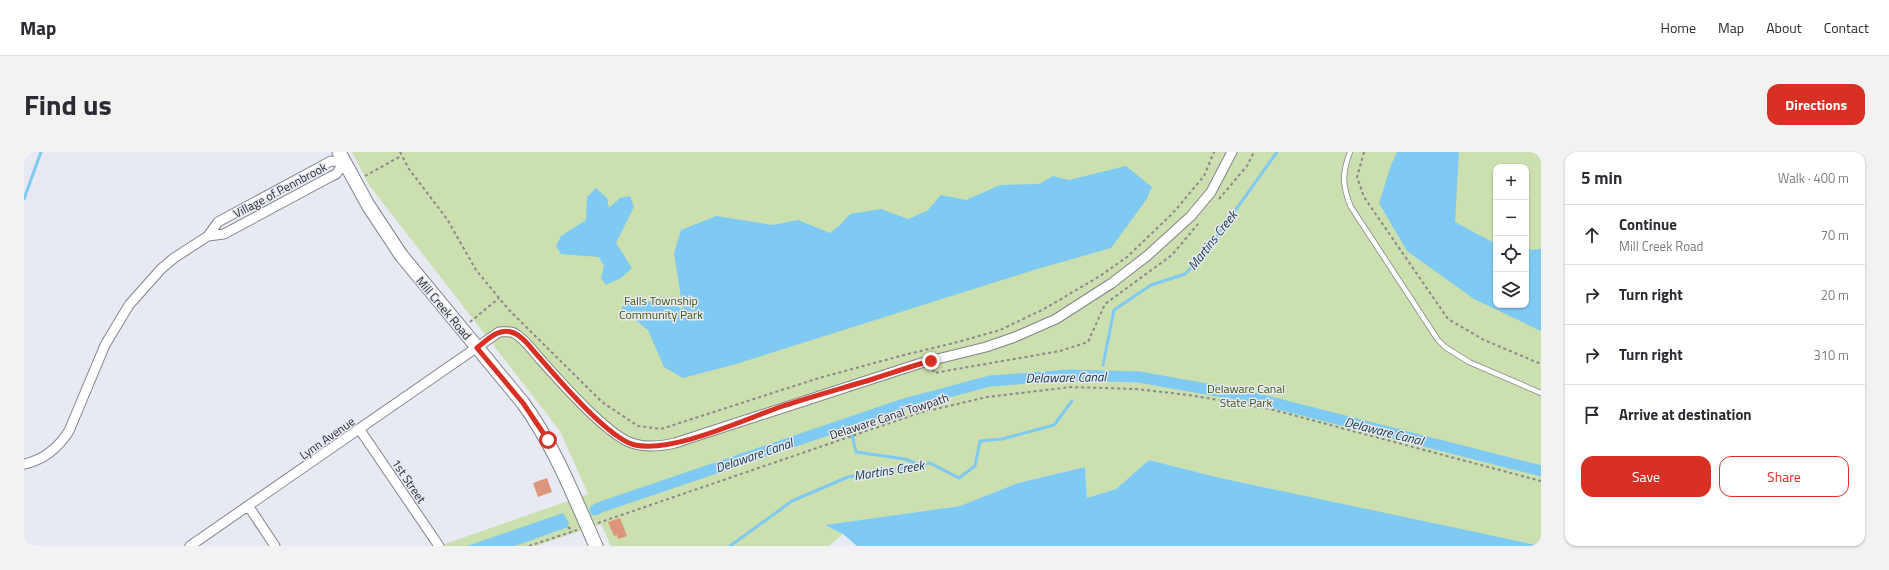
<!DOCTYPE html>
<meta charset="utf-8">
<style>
body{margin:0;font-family:"Titillium Web",sans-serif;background:#f2f2f3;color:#2b2b33}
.controls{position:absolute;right:12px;top:12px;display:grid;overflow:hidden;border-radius:8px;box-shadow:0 1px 3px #0004}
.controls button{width:36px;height:36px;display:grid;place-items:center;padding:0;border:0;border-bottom:1px solid #e1e1e2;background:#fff;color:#2b2b33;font:20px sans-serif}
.stop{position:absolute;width:12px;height:12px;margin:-9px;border:3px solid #d93025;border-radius:50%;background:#fff}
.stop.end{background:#d93025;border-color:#fff;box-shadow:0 1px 4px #0008}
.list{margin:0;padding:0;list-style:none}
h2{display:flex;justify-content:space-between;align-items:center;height:52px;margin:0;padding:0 16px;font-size:17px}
h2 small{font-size:13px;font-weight:400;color:#7c7c81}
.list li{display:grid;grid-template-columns:26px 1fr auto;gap:12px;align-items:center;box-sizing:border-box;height:60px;padding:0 16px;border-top:1px solid #e1e1e2}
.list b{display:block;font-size:15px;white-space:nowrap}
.list p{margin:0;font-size:13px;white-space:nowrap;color:#7c7c81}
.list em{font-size:13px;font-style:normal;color:#7c7c81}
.actions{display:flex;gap:8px;padding:12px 16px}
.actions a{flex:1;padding:9px 0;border:1px solid #d93025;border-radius:12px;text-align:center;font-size:14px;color:#d93025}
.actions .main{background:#d93025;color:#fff}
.icon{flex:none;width:22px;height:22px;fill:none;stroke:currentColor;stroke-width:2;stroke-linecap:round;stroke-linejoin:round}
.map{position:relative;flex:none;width:1517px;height:394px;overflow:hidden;border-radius:12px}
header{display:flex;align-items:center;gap:24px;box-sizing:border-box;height:56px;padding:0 20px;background:#fff;border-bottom:1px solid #e1e1e2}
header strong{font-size:19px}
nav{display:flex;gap:22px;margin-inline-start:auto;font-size:14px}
.intro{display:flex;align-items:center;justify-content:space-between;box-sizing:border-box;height:96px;padding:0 24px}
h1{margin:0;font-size:28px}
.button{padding:10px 18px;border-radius:12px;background:#d93025;color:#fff;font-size:14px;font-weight:700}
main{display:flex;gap:24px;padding:0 24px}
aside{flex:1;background:#fff;border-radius:12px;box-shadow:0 1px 3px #0004}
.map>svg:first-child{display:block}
</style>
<header>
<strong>Map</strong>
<nav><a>Home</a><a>Map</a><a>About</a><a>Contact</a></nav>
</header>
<div class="intro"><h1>Find us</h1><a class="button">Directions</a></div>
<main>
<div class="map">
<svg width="1517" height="394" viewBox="0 0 1517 394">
<rect width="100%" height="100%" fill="#e7eaf2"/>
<path fill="#ccdfae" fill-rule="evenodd" d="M328,0H1517V394L1363,362L1192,325L1125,308L1092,337L1063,346L1061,315L994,331L936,354L802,373L819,382L805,394H587L577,372L512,394H415L564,342L536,279L345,33ZM1472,15H1502V153H1472Z"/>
<path fill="#7fcaf2" d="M1373,0H1435L1431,70L1472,92V153H1502V98L1517,97V179L1450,147L1383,99L1355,51L1367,13Z
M1102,14L1128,35L1122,48L1087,96L1010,118L712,212L659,226L640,215L624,178L597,157L602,148L612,154L640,145L659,158L650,101L657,78L692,64L749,73L774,68L806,81L815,74L826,62L857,57L884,67L903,59L917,43L942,48L976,33L1015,32L1029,24L1045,28Z
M572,36L583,46L585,56L596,46L606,44L610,55L592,91L608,116L597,126L582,133L577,126L580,114L575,105L537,102L532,94L537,84L562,68L563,45Z
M1125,308L1192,325L1517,394H833L819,382L801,373L936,354L994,331L1061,315L1063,346L1092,337Z
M539,361L545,371L544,375L491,394H443Z"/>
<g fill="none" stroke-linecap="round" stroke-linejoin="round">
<path stroke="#7fcaf2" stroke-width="3" d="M0,47L17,0
M1079,213L1090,158L1127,133L1161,122L1178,105L1253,0
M825,270L832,300L881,307L896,313
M706,394L768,349L824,325L906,311L935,326L951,314L956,289L978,287L1030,273L1048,249"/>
<path stroke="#7fcaf2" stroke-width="11" d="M571,358L577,355L880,252L966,229L1046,223L1115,225L1227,245L1517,319"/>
</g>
<path fill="#dd967b" d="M523,326L528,340L514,345L509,331Z
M596,366L603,384L594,387L593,383L590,384L584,370Z"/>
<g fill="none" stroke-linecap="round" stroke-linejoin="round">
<defs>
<path id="lane" d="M1326,0C1318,21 1318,34 1327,55L1414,188L1421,195L1445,210L1517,241"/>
<path id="street" d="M184,84L200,82L306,25L312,22L321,10
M336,278L415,394
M0,312C20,308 34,296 45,279L81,193L105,153L137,117L150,106L184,84L194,70L307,9L321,10
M225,355L251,394
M166,394L475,180C481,180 486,179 490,181C501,187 508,198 516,207C535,228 586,287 611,292C625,296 638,294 651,291L897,211L962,195L991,185L1032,167L1088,131L1123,104L1167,64L1187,40L1208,0"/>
<path id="secondary" d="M315,0L344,53L377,103L499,251C531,295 550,345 572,394"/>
</defs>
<use href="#lane" stroke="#82848b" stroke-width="6"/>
<use href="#street" stroke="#82848b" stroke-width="11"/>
<use href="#secondary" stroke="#82848b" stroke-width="15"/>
<path stroke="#87898e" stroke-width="2" stroke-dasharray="3 3" stroke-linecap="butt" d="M376,0L385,17L423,67L452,118L485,158L578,250L614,274L637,277L795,226L880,203L934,190L976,178L1020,157L1076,124L1103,105L1149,61L1180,24L1190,0
M1340,0L1333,25L1340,45L1424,167L1460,188L1517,212
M341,24L377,4
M1195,47L1223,14L1230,0
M446,170L475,146
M909,217L910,221L1036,199L1064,190L1081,152L1148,103L1174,72
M574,371L895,261L963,245L1047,235L1112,237L1165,243L1246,257L1517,329
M544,375L549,379
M505,394L553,378"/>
<use href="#lane" stroke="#fff" stroke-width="4.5"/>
<use href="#street" stroke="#fff" stroke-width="9"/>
<use href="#secondary" stroke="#fff" stroke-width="13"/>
</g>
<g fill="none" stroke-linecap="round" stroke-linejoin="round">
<path stroke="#d93025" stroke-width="5" d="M524,288L499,251L453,196C463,188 474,176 487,180C499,183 508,198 516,206C535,228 585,287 611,293C650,301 721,267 759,254C789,244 819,236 849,227C868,221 887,214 907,209"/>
</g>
<g text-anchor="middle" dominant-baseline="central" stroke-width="3" stroke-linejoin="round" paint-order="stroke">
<g font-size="12" fill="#2a2b2e" stroke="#e7eaf2">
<text transform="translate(256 38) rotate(-28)">Village of Pennbrook</text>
<text transform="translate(420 156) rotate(50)">Mill Creek Road</text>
<text transform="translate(865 264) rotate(-18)">Delaware Canal Towpath</text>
<text transform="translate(303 286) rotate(-35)">Lynn Avenue</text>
<text transform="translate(385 329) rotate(56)">1st Street</text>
</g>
<g font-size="12" fill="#425810" stroke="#e7eaf2">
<text x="637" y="148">Falls Township<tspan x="637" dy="14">Community Park</tspan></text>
<text x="1222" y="236">Delaware Canal<tspan x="1222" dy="14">State Park</tspan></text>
</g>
<g font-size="13" font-style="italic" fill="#153748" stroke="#e7eaf2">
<text transform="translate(1188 88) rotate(-52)">Martins Creek</text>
<text transform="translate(1042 225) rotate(-1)">Delaware Canal</text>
<text transform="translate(1360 279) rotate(14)">Delaware Canal</text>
<text transform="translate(730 303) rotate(-19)">Delaware Canal</text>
<text transform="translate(865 318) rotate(-9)">Martins Creek</text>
</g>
</g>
</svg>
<div class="controls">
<button>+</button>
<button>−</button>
<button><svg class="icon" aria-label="locate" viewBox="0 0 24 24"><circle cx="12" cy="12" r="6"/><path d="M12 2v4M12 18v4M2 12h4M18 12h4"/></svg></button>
<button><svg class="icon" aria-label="layers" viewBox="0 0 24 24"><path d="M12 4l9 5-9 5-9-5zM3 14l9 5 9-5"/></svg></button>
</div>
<div class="stop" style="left:524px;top:288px"></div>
<div class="stop end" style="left:907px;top:209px"></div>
</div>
<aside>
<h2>5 min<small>Walk · 400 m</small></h2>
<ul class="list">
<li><svg class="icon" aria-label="ahead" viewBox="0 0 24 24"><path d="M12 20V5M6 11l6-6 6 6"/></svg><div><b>Continue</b><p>Mill Creek Road</p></div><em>70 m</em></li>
<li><svg class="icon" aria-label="right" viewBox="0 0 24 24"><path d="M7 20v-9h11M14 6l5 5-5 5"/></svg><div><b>Turn right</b></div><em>20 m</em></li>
<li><svg class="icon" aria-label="right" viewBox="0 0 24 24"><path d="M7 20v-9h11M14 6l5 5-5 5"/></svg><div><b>Turn right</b></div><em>310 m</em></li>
<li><svg class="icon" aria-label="arrive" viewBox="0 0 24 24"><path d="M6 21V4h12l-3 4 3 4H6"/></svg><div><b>Arrive at destination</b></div></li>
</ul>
<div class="actions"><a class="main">Save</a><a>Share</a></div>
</aside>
</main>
